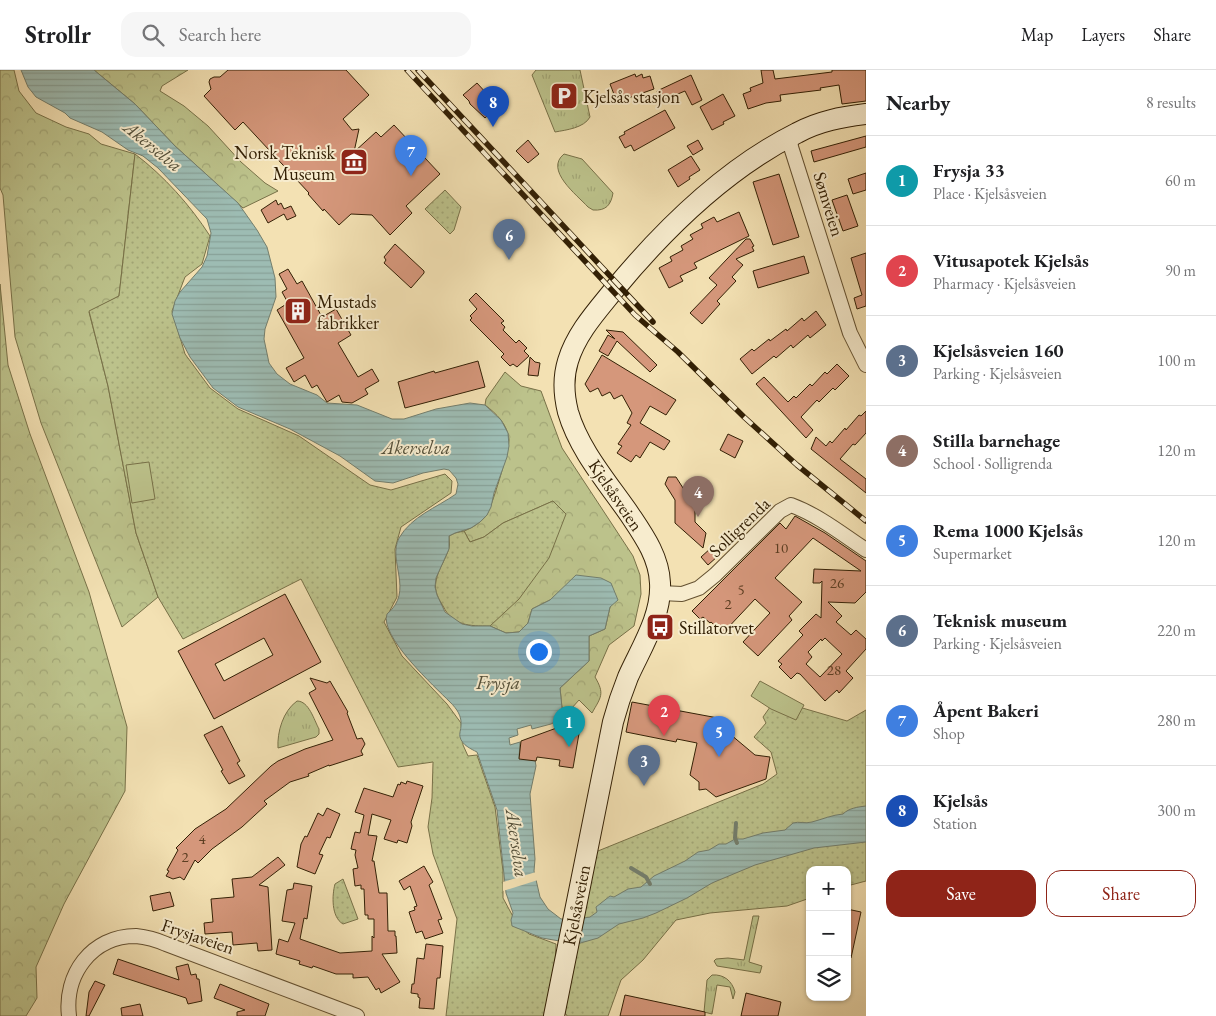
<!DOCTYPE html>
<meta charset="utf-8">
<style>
body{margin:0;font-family:"EB Garamond",serif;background:#f6f6f6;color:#202124}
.controls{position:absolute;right:15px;bottom:15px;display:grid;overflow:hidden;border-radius:10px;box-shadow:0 1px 4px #0004}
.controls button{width:45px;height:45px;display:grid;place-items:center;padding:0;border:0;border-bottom:1px solid #e0e0e0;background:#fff;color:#202124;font:25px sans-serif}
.you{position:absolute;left:538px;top:581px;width:18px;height:18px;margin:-12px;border:4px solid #fff;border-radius:50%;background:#1a73e8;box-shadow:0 0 0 8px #1a73e833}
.badge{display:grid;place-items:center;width:32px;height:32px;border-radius:50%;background:#8f2418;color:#fff;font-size:16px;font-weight:700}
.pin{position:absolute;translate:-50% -41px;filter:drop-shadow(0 1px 2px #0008)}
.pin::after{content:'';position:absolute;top:26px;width:18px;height:15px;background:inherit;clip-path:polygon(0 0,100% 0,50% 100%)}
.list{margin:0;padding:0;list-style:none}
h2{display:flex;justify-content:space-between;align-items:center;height:65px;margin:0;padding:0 20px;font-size:21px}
h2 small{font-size:16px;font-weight:400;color:#757577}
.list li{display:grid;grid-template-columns:32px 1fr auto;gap:15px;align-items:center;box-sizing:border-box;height:90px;padding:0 20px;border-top:1px solid #e0e0e0}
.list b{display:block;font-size:19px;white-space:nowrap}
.list p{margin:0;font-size:16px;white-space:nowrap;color:#757577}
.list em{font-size:16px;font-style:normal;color:#757577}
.actions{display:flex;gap:10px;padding:15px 20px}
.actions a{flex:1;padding:11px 0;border:1px solid #8f2418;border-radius:15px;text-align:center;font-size:18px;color:#8f2418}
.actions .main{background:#8f2418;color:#fff}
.icon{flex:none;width:28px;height:28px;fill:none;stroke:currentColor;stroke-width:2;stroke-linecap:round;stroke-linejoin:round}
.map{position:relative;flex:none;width:866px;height:946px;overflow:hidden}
header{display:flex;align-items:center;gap:30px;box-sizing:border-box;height:70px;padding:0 25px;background:#fff;border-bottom:1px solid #e0e0e0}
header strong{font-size:24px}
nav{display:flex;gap:28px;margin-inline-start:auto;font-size:18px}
.search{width:350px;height:45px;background:#f6f6f6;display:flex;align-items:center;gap:12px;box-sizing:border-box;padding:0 18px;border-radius:15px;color:#757577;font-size:19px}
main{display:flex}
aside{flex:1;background:#fff}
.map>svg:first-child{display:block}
</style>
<header>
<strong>Strollr</strong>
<div class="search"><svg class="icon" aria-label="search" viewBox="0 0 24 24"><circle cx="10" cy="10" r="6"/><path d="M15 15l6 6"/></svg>Search here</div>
<nav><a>Map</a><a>Layers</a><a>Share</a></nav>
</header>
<main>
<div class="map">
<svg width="866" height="946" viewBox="0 0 866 946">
<defs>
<pattern id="grass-tufts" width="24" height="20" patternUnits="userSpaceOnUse" patternTransform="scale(1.25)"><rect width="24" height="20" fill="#bcc28b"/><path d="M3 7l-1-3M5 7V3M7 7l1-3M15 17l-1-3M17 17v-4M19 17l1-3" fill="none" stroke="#a2a676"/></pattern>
<pattern id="forest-crowns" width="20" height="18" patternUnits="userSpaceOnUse" patternTransform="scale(1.25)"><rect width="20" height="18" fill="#bcc28b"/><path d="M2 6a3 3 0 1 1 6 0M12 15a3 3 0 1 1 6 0" fill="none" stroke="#a2a676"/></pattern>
<pattern id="park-dots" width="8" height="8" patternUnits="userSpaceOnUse" patternTransform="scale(1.25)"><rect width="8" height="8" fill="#bcc28b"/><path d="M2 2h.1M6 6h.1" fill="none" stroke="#a2a676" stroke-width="1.8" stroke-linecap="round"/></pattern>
<pattern id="water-rules" width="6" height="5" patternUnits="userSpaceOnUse" patternTransform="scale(1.25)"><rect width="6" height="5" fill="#9dbcb3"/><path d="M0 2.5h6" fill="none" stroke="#88a198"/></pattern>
</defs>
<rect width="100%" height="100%" fill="#f3e1b3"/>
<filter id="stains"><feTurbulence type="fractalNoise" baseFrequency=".004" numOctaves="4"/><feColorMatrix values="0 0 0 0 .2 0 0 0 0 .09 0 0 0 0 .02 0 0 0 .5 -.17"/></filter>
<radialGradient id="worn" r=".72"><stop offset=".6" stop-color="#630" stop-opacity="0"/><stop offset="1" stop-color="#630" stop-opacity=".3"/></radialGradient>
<path fill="url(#grass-tufts)" stroke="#787148" d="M536,0H580L590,47C584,58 566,60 555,62L532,5Z
M564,84L582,89L613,123C611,135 606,141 593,140L588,137C577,125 544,100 564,84Z
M297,631C309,631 314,650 319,659V664L316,667L278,678C277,662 283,641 297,631Z
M753,846H759L749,892L762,896L760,903L717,896L714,891L716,889L728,888L744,890Z
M712,905C724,904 732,911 735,922L733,929L730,917L717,915L712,944L704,942L707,910Z"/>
<path fill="url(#forest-crowns)" stroke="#787148" d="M0,0H14L19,21L36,43L66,57L89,64L101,74L135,84L119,226L89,242L108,316L136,463L158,527L122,557L41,353L15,267L3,125L0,118Z
M94,0H188L162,16L160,21L184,36L208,56L241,92L265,113L278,121L243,138L175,76L135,34Z
M0,214L8,295L30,364L89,522L127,657L125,721L64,834L36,897L37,928L26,946H0Z
M505,302L521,316L541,321L562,378L633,486L640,505L641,524L634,556L609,575L595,607C605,624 601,627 592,643L579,630L563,648L560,618L589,591V566L605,559L610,537L550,530L532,539L528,553L519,562L506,563L490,556L501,544L553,431L503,453L484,467L470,472L464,461C472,458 480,453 486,446C491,440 510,377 509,369C507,354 497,344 485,335L486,329Z"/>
<path fill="url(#park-dots)" stroke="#787148" d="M135,84C164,106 190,135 210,166L202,194L185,207L172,241L185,284L210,318L238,339L299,366L370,415L391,420L445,404L452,411L451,423L401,457L395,479L397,527L384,552L402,586L447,634L461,653L463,675L468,686L477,685L495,737L503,801V828L517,854L529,864L556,874L554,916L546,946H446L457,849L433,784L428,757L432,728L433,692L398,697L301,509L183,569L158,527L136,463L108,316L89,241L119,226Z
M445,120L461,137L454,160L450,164L425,139Z
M553,431L566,444L549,488L519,529L490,556C469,556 453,556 443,536C438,528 434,521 436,511C438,499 446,489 449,478C450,474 449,470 449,466L455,463L464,461L470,472L484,467L503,453Z
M775,630L847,651L866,640V811L847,816V800H810V828L787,836L710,843L676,850L643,890L621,910L608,946H567L566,944L562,943L593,783L763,714L777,704L771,682L754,667L766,653L763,647Z
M343,809L358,849L343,854C331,847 332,825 335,814Z"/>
<path fill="#bcc28b" stroke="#787148" d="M149,392L155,429L132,433L126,395Z
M760,611L804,635L796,650L771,639L751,626Z"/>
<path fill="url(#water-rules)" stroke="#737e6d" d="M21,0H94L135,34L175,76L238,133L257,160L267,177L275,208L276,227L265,259L264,269L269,293L277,304L290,314L317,325L327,333L357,335L392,349H404L436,339L470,333L485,335L501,350L508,363L509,376L507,387L494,423L491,437L487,445L480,452L471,458L455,463L449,466V479L436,508L435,517L437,525L445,542L462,554L472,556H490L506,563L519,562L528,553L532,539L550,530L576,505L601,508L611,513L618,530L610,537L605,559L589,566V591L560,618L563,648L551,654L532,659L531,655L517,659L518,665L509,668L510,675L520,672L519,688L535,690L536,696L530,724L535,789L534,801L540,827L548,839L561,849L584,848L590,847L597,842L596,837L610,826L614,827L628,819L641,817L654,806L685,791L698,782L709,780L719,774H726L735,769H743L763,763L785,760L793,753C799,751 805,754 812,752C823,749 832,745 843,744C849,738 858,737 866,736V772L814,778L755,795L712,813L687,828L656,843L643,848L619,854L598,868L577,874L542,868L512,856L511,850L513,843L506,823L497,740L477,682C471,679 462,675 460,667C459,664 461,659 461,656C462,646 457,639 450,632C435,617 379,566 387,544C415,521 387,491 399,468C412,446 436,438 456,424L458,414L456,408L449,400L444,399L423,403L393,413L375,411L340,386L290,359L238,337L213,318L190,287L180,268L172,244L175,231L180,222L202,197L207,186L211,163L207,149L158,98L143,86L128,80L102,62L70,48L65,43L36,27L28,17Z"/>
<path fill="#f3e1b3" d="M536,802L538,810L503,821V812Z"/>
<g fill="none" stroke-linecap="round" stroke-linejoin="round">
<path stroke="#737e6d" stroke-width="4" d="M736,753L735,768L737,773
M631,798L646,807L650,814"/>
</g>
<path fill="#d5977b" stroke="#332005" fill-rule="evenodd" d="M228,0H346L369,25L343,49L352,60L359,59L354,82L376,62L381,67L394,55L440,104L406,136L412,143L390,165L372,145L351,144L339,155L324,139L323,141L308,124L309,123L243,52L235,60L204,26L211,19L209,12L210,9L214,7H220Z
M761,0H773L775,9L832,2V0H866V31L842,34L839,15L820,18L821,20L780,25L781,31L766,33L748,39L743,24L751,21L750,18L763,13Z
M635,4L636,7L642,4L643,8L650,6L654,19L617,32L610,14Z
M691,5L702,30L692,35L685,21L661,31L657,21Z
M477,13L498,36L485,48L470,34L469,31L463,25Z
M723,24L735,46L723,52L724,54L712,60L700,37Z
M665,40L675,58L634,81L631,75L625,78L619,67L625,64L624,62Z
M866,66V77L814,92L811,81Z
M528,70L539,84L528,93L516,81Z
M698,70L703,79L693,85L687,76Z
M691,86L700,100L689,107L690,109L678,117L668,100Z
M866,103V120L853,124L848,109Z
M779,104L799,167L773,175L753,112Z
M847,125L858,156L843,161L832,130Z
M276,130L278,135L281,133L284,139L291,136L296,146L287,150L284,144L268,153L261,140Z
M739,142L749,166L694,193L697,198L680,206L683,211L669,218L659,198L672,191L670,187L683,180L681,176L693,169L690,165L703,158L701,154L714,147L717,152Z
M746,169H750L754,176L752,177L754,181L736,189L743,195L732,207L736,211L717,231L720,234L702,254L690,243L717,215L709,208Z
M395,174L424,201V203L411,218L384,193L386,190L384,187Z
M866,183V236L857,239L854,228L862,225L851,188Z
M804,186L809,203L758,218L753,201Z
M288,199L297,214L302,211L322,247L336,239L351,265L338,273L358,307L372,299L379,311L365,319L368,324L352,333L342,332L339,325L327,332L317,315L312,318L305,305L294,312L286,298L304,288L277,240L288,233L282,222L287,219L279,204Z
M476,223L504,251L501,253L505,257L503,260L516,273L519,270L527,278L524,281L529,286L517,297L513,294L510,296L501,287L504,284L470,250L472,248L470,246L477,239L469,230Z
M816,241L826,255L810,268L808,265L793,278L791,275L776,288L774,286L752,304L740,289L752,279L754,281L769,269L770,271L786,259L787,261L802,248L804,251Z
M606,260L623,262L657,295L650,302L617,271L608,286L599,281L608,265L615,269Z
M602,285L676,330L666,345L650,336L640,353L670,371L664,380L650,372L640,388L636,385L631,392L617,383L622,376L618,374L631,355L627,353L632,343L622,325L614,329L610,322L602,326L598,318L590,322L585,314Z
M530,287L535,292L540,293L538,306L528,305Z
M478,291L485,317L405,338L398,312L434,301L435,303Z
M837,294L849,306L835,320L833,318L819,332L817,330L801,347L813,360L806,368L756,314L764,307L788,332L794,326L796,328L810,314L812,316L825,302L827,304Z
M866,341V363L855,375L853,374L840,389L866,409V423L811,379L816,367L826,376L830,371L832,373L845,358L846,360L859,345L861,346Z
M728,364L743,371L735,388L720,380Z
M668,407H676L690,429L695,428V452L706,463L703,478L675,453V430L665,414Z
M795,446L825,463L866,491V522L855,533L828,532L842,546L836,552L851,565L856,560L866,569V579L846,601L853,608L839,623L837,620L825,631L800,604L797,603L791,609L779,597L782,594L778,591L803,565L799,561L816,544L821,548L822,511L820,513H813L814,499L861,501L813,468L775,508L802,532L789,546L792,550L758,586L743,572L770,543L755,529L723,563L711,552L710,553L703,547L700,549L692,541L780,453L786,459ZM825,568L842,584L820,607L806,594L812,587L808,582L821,569L822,571Z
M711,478L718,486L708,495L701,487Z
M285,524L321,592L214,649L178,581ZM264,568L273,585L224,611L215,594Z
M310,608L327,613L330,611L348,642L347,643L357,669L362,668L365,674L361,681L363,685L329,696V695L308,704L309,706L290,712L264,731L267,734L242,757L212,779L198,793L195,790L184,810L180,807L173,809L166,806L169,801L167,800L178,780L176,778L195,759L226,739L271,696L278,691L305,679L333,670L309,623L316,619Z
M632,632L718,648V654L755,685L770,687L766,709L716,727L706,719L699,720V712L690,705L697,673L677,669L676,672L626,662Z
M222,656L240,691L237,693L245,706L229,714L221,701L223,700L204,665Z
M562,656L580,658L573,698L559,696L560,690L537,687L536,691L519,689L521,671Z
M407,711L423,716L411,752L412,756L407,773L398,770L397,773L384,769L391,750L372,744L368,765L377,766L372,791H374L379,823H387L388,861H395V866H396L397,883L382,884L400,912L381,923L379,918L376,920L368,907L353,908V904H336L313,896L312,898L299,894L300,891L276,884L279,869L288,872L295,853L282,851L287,820L293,819L294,813L312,816L307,849L304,848L300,869L340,883L372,881V866L374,868V849H368V845H365L364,819H361V815L355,816L353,799L358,798L355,785L356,780L351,779L353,770L355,762L360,763L364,745L355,742L364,718L393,727L398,714L400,715L401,712L406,714Z
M327,738L340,744L330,768L327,767L319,784L323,785L315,804L297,797L301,774L305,766L307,767L318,743L323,746Z
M278,787L285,795L259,815L268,817L272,880L258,881L257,873L233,875L232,862L205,864L204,853L213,852L211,829L234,827L232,809L252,807Z
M424,796L433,812L429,815L442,849L438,850L443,863L425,869L422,861L416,863L409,842L415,840L414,837L417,836L410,816L404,820L399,811Z
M170,822L174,836L153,841L150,826Z
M847,839L861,842L851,888H847Z
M426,874L443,876L440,908H437L434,939L419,938L420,928L418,927V924L411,923L412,914H414L417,888L424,889Z
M118,889L179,910L176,897L188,894L191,905L196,904L197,909H199L202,931L188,934L186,928L113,904Z
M95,911L105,915L89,946H86L89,922Z
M220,914L269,934L265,946H237V942L245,940L214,928Z
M746,923L781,932L778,946H741Z
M625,925L705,942V946H620Z
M140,934L143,946H122L121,938Z"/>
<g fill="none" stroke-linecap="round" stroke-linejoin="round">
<defs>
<path id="street" d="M790,67L791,77L850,263L866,295
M661,523L682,524L699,518L715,505L780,441L791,435C818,445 842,464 866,480
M69,946C64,905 91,866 136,866C146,867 157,870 166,874L357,946"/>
<path id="secondary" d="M554,946L613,652C617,637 622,622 628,607C641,578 662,546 660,513C659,487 644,466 630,445C608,413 579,380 568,342C564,326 563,307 568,291C576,264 596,242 613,221C664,159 725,99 797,63C819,51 842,47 866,44"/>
</defs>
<use href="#street" stroke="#635030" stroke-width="16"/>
<use href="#secondary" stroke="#332005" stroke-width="22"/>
<use href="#street" stroke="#f7ecce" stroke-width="14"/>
<use href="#secondary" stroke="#f7ecce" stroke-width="20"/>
<defs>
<path id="rail" d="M407,0L635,245L678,282L744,347L797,395L866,451
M418,0L653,252"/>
</defs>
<use href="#rail" stroke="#332005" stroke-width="5.5"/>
<use href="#rail" stroke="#f7ecce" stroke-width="4" stroke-dasharray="11" stroke-linecap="butt"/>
</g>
<defs>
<symbol id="parking-square" viewBox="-11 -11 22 22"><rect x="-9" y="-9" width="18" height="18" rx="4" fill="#8f2418" stroke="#f7ecce"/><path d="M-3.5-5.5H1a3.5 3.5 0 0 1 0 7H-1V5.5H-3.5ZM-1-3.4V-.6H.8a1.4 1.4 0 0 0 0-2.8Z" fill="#fff"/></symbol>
<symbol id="museum-square" viewBox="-11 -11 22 22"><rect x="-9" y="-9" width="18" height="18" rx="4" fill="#8f2418" stroke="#f7ecce"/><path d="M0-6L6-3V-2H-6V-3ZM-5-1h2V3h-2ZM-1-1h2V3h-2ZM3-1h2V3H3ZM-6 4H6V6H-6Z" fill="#fff"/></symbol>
<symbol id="building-square" viewBox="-11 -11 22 22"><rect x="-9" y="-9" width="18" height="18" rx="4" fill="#8f2418" stroke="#f7ecce"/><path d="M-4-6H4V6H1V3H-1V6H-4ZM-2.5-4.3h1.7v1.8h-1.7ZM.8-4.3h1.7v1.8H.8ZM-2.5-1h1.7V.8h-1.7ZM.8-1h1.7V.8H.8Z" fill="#fff"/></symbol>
<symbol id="bus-square" viewBox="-11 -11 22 22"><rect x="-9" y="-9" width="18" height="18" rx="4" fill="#8f2418" stroke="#f7ecce"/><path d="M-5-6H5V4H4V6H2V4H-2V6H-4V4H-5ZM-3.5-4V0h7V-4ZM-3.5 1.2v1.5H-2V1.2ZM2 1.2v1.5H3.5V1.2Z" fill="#fff"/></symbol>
</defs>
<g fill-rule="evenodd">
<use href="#parking-square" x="548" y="10" width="32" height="32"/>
<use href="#museum-square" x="338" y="76" width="32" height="32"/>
<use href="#building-square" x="282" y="225" width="32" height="32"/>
<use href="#bus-square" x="644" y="541" width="32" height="32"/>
</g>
<g text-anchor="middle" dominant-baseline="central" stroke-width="4" stroke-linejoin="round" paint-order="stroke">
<g font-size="15" fill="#5c3e22">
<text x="781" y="477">10</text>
<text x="837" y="512">26</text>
<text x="741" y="519">5</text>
<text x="728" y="533">2</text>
<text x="834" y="599">28</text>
<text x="202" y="768">4</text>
<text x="185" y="786">2</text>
</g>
<g font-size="18" fill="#332005" stroke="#f7ecce" text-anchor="start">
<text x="583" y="26">Kjelsås stasjon</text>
<text x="335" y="82" text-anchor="end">Norsk Teknisk<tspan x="335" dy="21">Museum</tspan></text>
<text x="317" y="231">Mustads<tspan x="317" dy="21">fabrikker</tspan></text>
<text x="679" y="557">Stillatorvet</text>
</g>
<g font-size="18" fill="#332005" stroke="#f7ecce">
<text transform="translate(829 134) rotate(73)">Sømveien</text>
<text transform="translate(616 425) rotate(56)">Kjelsåsveien</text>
<text transform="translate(739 457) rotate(-44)">Solligrenda</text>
<text transform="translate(576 835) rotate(-79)">Kjelsåsveien</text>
<text transform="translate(198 866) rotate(19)">Frysjaveien</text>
</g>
<g font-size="19" font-style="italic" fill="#534f39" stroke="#f7ecce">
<text transform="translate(153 76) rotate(39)">Akerselva</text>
<text x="416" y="377">Akerselva</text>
<text x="498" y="612">Frysja</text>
<text transform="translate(517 773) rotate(82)">Akerselva</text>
</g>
</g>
<rect width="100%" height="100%" filter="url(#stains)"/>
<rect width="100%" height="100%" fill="url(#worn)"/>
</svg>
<div class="controls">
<button>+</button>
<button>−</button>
<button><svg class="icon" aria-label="layers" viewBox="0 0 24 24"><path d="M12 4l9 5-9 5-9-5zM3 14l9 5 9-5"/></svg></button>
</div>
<div class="you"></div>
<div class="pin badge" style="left:569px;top:677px;background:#0f9aa8">1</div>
<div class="pin badge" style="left:664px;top:666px;background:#e0444e">2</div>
<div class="pin badge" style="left:644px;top:716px;background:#5c6f8a">3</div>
<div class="pin badge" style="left:698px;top:447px;background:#8d6e63">4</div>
<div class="pin badge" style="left:719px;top:687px;background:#3f7fe0">5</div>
<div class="pin badge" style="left:509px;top:190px;background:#5c6f8a">6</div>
<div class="pin badge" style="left:411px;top:106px;background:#3f7fe0">7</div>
<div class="pin badge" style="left:493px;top:57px;background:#1a4fb4">8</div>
</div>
<aside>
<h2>Nearby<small>8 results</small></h2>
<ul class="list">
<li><span class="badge" style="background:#0f9aa8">1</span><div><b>Frysja 33</b><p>Place · Kjelsåsveien</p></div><em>60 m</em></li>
<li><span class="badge" style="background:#e0444e">2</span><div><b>Vitusapotek Kjelsås</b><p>Pharmacy · Kjelsåsveien</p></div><em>90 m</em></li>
<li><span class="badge" style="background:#5c6f8a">3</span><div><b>Kjelsåsveien 160</b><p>Parking · Kjelsåsveien</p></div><em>100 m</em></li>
<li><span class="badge" style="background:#8d6e63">4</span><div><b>Stilla barnehage</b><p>School · Solligrenda</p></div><em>120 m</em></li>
<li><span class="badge" style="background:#3f7fe0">5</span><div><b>Rema 1000 Kjelsås</b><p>Supermarket</p></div><em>120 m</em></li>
<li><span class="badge" style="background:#5c6f8a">6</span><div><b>Teknisk museum</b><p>Parking · Kjelsåsveien</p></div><em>220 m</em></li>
<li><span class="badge" style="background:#3f7fe0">7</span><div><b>Åpent Bakeri</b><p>Shop</p></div><em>280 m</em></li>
<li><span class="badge" style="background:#1a4fb4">8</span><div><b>Kjelsås</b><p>Station</p></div><em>300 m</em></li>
</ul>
<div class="actions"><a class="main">Save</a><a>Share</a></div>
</aside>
</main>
